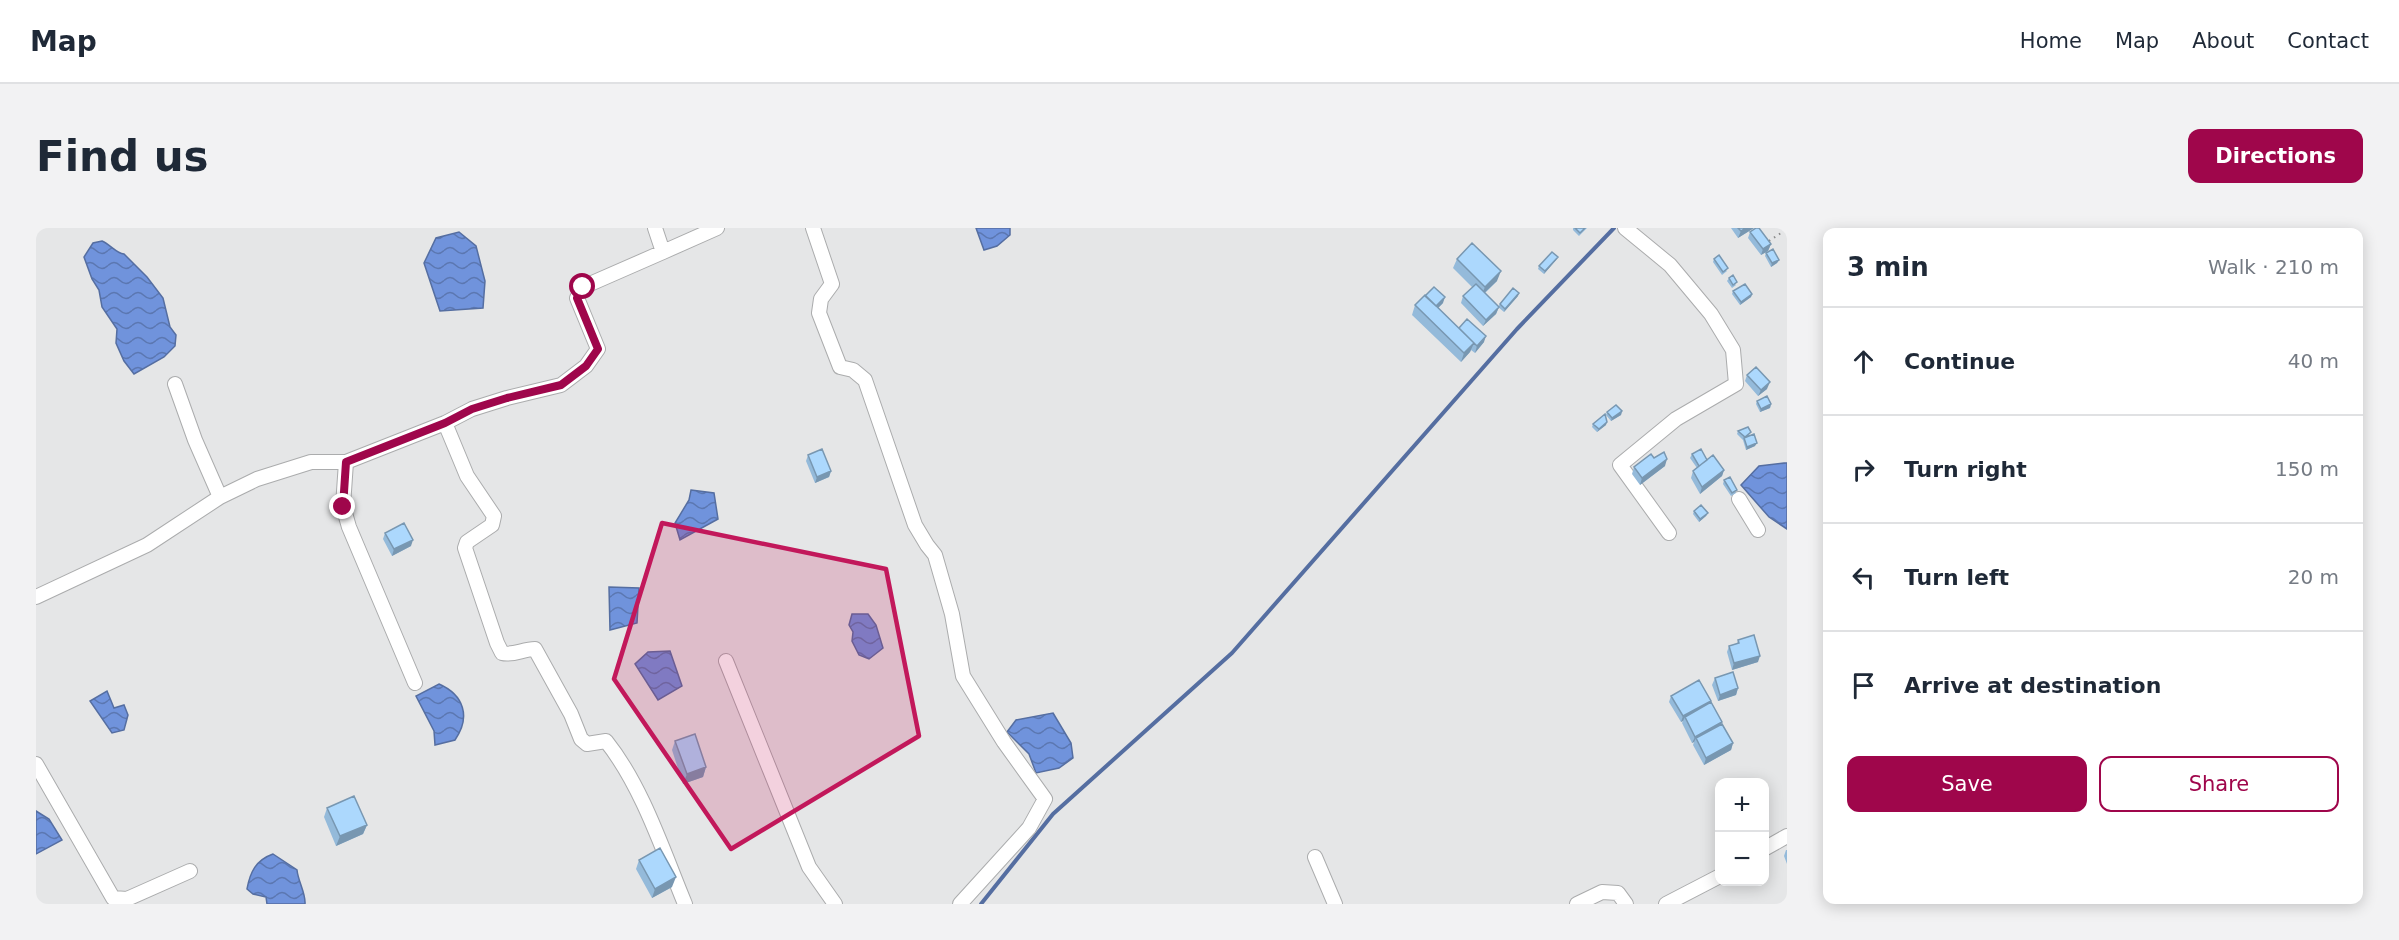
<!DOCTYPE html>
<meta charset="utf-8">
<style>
body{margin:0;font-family:"DejaVu Sans",sans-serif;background:#f2f2f3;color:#1f2937}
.controls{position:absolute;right:18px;bottom:18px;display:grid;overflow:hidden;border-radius:12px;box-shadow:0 3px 15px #0003}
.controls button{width:54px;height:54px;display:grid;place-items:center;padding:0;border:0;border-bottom:2px solid #e0e1e3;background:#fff;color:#1f2937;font:30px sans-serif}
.stop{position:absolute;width:18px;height:18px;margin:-14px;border:4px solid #9f064b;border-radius:50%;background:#fff}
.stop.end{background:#9f064b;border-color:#fff;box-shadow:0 2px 6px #0008}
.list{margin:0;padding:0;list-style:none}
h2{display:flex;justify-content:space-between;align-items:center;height:78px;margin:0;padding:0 24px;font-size:26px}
h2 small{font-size:20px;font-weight:400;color:#747a83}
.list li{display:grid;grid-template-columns:39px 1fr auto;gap:18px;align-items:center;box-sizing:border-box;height:108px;padding:0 24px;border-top:2px solid #e0e1e3}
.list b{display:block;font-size:22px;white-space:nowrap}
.list em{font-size:20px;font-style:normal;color:#747a83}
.actions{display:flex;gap:12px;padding:18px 24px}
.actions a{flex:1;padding:14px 0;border:2px solid #9f064b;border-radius:12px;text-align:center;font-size:21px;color:#9f064b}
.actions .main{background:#9f064b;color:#fff}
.icon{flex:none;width:33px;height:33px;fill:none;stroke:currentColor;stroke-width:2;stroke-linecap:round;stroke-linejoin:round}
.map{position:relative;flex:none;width:1751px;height:676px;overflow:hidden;border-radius:12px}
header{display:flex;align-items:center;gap:36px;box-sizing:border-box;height:84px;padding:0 30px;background:#fff;border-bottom:2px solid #e0e1e3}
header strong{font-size:28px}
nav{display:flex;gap:33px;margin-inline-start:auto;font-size:21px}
.intro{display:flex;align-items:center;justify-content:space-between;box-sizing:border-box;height:144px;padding:0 36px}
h1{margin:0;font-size:42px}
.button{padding:15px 27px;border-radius:12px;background:#9f064b;color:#fff;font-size:21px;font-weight:700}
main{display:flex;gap:36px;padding:0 36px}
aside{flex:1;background:#fff;border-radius:12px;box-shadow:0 3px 15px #0003}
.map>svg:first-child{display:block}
</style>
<header>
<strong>Map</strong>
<nav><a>Home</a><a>Map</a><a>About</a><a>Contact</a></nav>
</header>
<div class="intro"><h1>Find us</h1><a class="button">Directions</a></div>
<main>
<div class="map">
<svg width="1751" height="676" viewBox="0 0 1751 676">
<defs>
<pattern id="water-waves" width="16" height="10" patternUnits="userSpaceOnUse" patternTransform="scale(1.5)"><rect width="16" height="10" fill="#7093dc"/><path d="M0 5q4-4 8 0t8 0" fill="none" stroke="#5b77b1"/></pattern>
</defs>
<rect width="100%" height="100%" fill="#e5e6e7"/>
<path fill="url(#water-waves)" stroke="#556ea1" stroke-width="1.5" d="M940,0H974V7L961,18L948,22Z
M423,4L440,18L449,53L447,80L404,83L388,35L400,10Z
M66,13C75,17 80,25 88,26L111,49L127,70L134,99L140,107L139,118L128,129L98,146L88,133L80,115L81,101L66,79L63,62L56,51L48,29L57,15Z
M1748,235H1751V301L1733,289L1705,257L1723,238Z
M655,262L678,265L682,291L644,312L639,295L653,272Z
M573,359L603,360L601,395L574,402Z
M816,386H832L840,397L847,420L833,431L823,427L816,413L817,404L813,397Z
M634,423L646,458L622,472L599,436L612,424Z
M403,456C428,467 435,489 419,512L399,517L398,503L380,468Z
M71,463L78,480L88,477L92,487L88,502L76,505L54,473Z
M1017,485L1035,515L1037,530L1023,540L1000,545L993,526L971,504L980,492Z
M0,583L13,591L26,612L0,626Z
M237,626L261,642C262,653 270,666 269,676H231L230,669L217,666L211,661C214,644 220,632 237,626Z"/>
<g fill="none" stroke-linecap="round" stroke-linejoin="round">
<path stroke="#556ea1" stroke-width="4" d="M945,676L1017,586L1196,425L1481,101L1578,0"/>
<defs>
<path id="minor" d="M619,0L627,24L681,0
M777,0L796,56L785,71L783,85L804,139L817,142L829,152L879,297L891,317L899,327L916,386L927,448L968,514L1009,571L993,600L924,676
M1589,0L1634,37L1675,86L1697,122L1700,156L1640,191L1584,237L1633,305
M139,156L159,212L184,269
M409,195L431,248L458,288L456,297L431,314L429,320L461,415L466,425C477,428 487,421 499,421L535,486L545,511L551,516L570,513C606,558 627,623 649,676
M310,234L307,278L313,299L379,455
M1703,271L1722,302
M0,369L111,317L184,269L221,251L275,234H310L409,195L436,181L471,170L525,157L550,138L562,121L541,70L547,59L627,24
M690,433L773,639L799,676
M0,536L77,670L91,671L154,643
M1728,621L1751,608
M1279,629L1299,676
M1541,676L1566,664L1582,665L1590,676
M1630,676L1684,648"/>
</defs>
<use href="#minor" stroke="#abacad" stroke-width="16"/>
<path stroke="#8a8b8b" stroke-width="2" stroke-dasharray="1.5 4.5" stroke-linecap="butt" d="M1733,13L1751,1"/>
<use href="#minor" stroke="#fff" stroke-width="14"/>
</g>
<path fill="#94bada" d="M1537,0H1551L1543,8L1537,2Z
M1695,0H1718L1702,10Z
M1714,4L1735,16L1732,23L1725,27L1712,10Z
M1730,25L1743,32L1741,35L1735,39L1729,28Z
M1421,31L1461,53L1449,65L1463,79L1460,86L1447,98L1425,75L1427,68L1437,60L1417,40Z
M1678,31L1691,43L1686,47L1677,34Z
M1520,32L1508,46L1502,41L1503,38Z
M1693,50L1700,57L1696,60L1691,53Z
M1697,63L1716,66L1715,69L1704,77L1696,66Z
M1482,68L1468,84L1462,79L1464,76Z
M1407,75L1402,80L1423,100L1448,114L1439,125L1435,122L1434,124L1425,134L1376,87L1379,77Z
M1711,147L1731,161L1722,168L1709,153Z
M1721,173L1735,176L1734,180L1724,184L1720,176Z
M1586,183L1585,187L1575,193L1570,187L1571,184Z
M1557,196L1570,197L1561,204L1556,199Z
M1702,203L1714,207L1712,209L1719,218L1710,222L1707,212L1701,206Z
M1656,226L1671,232L1688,242L1686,248L1664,266L1655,250L1657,243L1661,240L1654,230Z
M772,227L795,243L793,249L779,255L770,233Z
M1618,230L1629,238L1604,257L1596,246L1598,239Z
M1688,252L1700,265L1695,268L1687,256Z
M1658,283L1672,285L1670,288L1663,294L1657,286Z
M349,305L375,318L356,328L347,311Z
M1702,412L1722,434L1696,442L1691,424L1693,418L1701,416Z
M1679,450L1702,460L1700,467L1682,473L1676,457Z
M1635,468L1674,474L1686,494L1685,496L1697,515L1695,522L1668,537L1657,517L1658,514L1656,515L1646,495L1647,493L1645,494L1633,474Z
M639,513L670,539L667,549L647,556L636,522Z
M291,580L331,597L327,606L300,618L288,589Z
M1750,622H1751V636L1748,628Z
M603,632L636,659L616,670L600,641Z"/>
<path fill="#7897b1" d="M1710,0H1718L1702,10L1705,3Z
M1735,16L1732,23L1725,27L1727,21Z
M1522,29L1520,32L1508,46L1509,43Z
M1743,32L1741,35L1735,39L1736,35Z
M1465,43L1461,53L1445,68L1449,59Z
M1483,65L1482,68L1468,84L1469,81Z
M1716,66L1715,69L1704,77L1705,74Z
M1409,69L1407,75L1396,86L1398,80Z
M1463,79L1460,86L1447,98L1450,92Z
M1450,108L1448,114L1439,125L1441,118Z
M1438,115L1434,124L1425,134L1428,125Z
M1734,154L1731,161L1722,168L1725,162Z
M1735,176L1734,180L1724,184L1725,181Z
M1586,183L1585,187L1575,193L1576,190Z
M1571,194L1570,197L1561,204L1563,201Z
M1721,215L1719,218L1710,222L1711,219Z
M1631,231L1629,238L1604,257L1606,250Z
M1688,242L1686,248L1664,266L1666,259Z
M795,243L793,249L779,255L781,249Z
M1672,285L1670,288L1663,294L1664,291Z
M377,312L375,318L356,328L358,321Z
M1724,428L1722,434L1696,442L1698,435Z
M1702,460L1700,467L1682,473L1684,467Z
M1675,473L1672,479L1649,489L1647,493L1645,494L1647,488Z
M1686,494L1684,500L1660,510L1658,514L1656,515L1659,509Z
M1697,515L1695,522L1668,537L1670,530Z
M670,539L667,549L647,556L651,546Z
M331,597L327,606L300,618L304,608Z
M640,649L636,659L616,670L619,661Z"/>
<path fill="#acd8fd" stroke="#7897b1" stroke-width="1.5" d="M1539,0H1549L1544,5Z
M1702,0H1710L1705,3Z
M1720,0H1723L1735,16L1727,21L1714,4Z
M1436,15L1465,43L1449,59L1421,31Z
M1737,21L1743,32L1736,35L1730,25Z
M1516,24L1522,29L1509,43L1503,38Z
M1683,27L1692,40L1687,44L1678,31Z
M1697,47L1701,54L1697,57L1693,50Z
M1440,56L1463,79L1450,92L1427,68Z
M1709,56L1716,66L1705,74L1697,63Z
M1398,59L1409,69L1400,78L1389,68Z
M1477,60L1483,65L1469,81L1464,76Z
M1389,67L1438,115L1428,125L1379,77Z
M1431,91L1450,108L1441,118L1423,100Z
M1720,139L1734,154L1725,162L1711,147Z
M1731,168L1735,176L1725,181L1721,173Z
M1580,177L1586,183L1576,190L1571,184Z
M1569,186L1571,194L1563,201L1557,196Z
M1712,199L1715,204L1709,209L1702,203Z
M1718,206L1721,215L1711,219L1708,210Z
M786,221L795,243L781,249L772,227Z
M1665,221L1671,232L1663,238L1656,226Z
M1628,224L1631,231L1606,250L1598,239L1615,226L1618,230Z
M1677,227L1688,242L1666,259L1657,243Z
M1694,249L1701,262L1696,265L1688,252Z
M1665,277L1672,285L1664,291L1658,283Z
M368,295L377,312L358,321L349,305Z
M1718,407L1724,428L1698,435L1693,418L1703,415L1702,412Z
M1697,444L1702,460L1684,467L1679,450Z
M1663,452L1675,473L1647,488L1635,468Z
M1675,474L1686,494L1659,509L1649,489Z
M1686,496L1697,515L1670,530L1660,510Z
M659,506L670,539L651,546L639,513Z
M318,568L331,597L304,608L291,580Z
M624,620L640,649L619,661L603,632Z"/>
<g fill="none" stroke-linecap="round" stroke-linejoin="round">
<path stroke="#9f064b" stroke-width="8" d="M307,279L310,234L409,195L436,181L471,170L525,157L550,138L562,121L541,70L547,59"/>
</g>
<path fill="#c2185b" fill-opacity="0.2" stroke="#c2185b" stroke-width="4.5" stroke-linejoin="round" d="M626,295L850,341L883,508L695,621L578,451Z"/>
</svg>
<div class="controls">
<button>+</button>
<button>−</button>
</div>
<div class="stop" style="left:547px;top:59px"></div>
<div class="stop end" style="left:307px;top:279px"></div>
</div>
<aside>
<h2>3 min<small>Walk · 210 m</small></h2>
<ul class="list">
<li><svg class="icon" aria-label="ahead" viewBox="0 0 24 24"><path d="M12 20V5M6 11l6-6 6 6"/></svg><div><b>Continue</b></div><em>40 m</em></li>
<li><svg class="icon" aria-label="right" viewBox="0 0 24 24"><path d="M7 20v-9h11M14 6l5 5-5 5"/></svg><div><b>Turn right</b></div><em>150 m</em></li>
<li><svg class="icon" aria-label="left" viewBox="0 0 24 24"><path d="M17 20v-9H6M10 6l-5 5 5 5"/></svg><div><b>Turn left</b></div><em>20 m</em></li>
<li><svg class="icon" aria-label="arrive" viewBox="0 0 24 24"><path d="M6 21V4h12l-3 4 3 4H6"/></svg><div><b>Arrive at destination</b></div></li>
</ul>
<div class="actions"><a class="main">Save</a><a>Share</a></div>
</aside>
</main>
